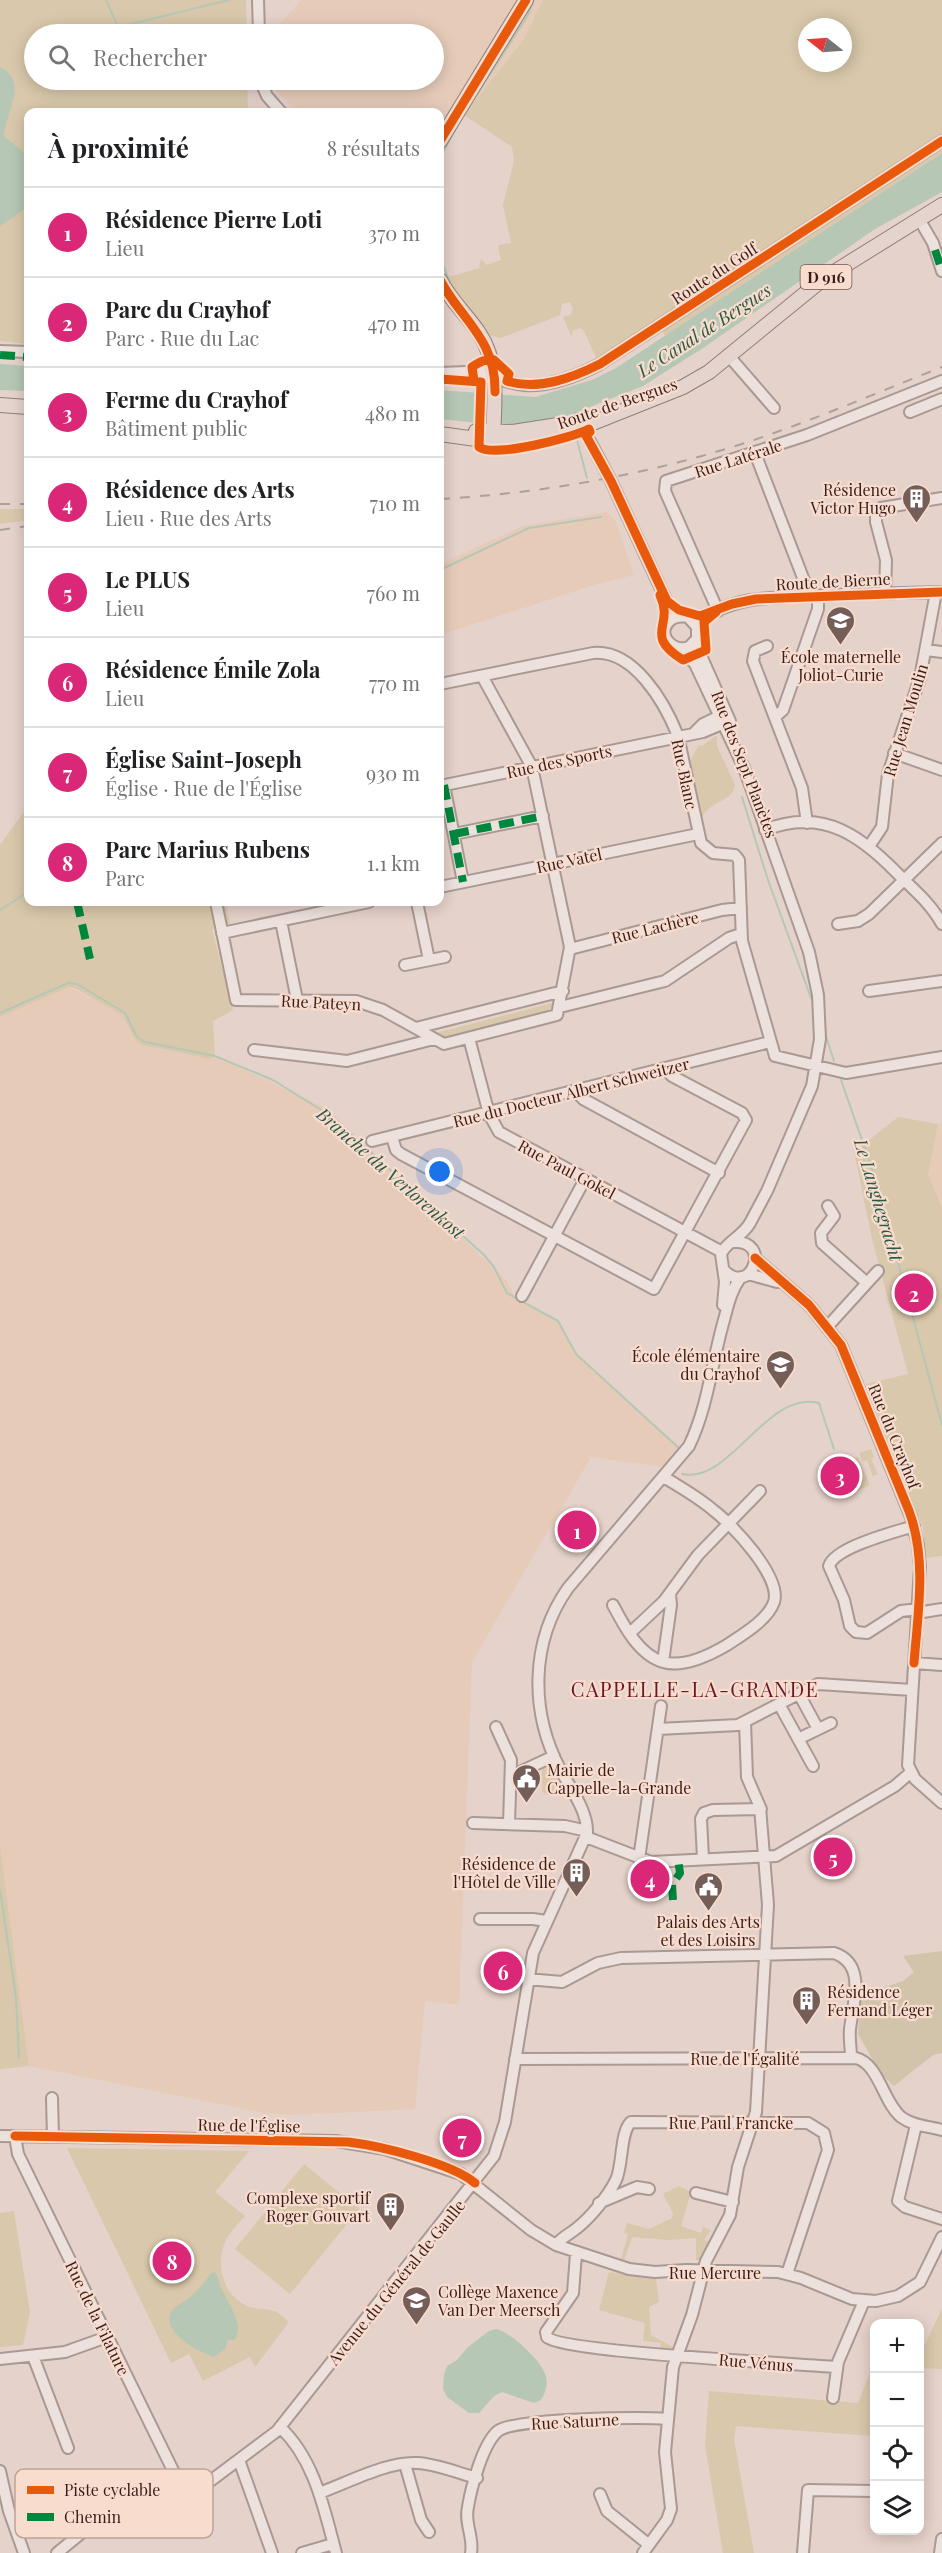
<!DOCTYPE html>
<html lang="fr">
<meta charset="utf-8">
<style>
body{margin:0;font-family:"Playfair Display",serif;background:#f2f2f2;color:#202124}
.controls{position:absolute;right:18px;bottom:18px;display:grid;overflow:hidden;border-radius:12px;box-shadow:0 3px 15px #0003}
.controls button{width:54px;height:54px;display:grid;place-items:center;padding:0;border:0;border-bottom:2px solid #e0e0e0;background:#fff;color:#202124;font:30px sans-serif}
.compass{position:absolute;left:798px;top:18px;width:54px;height:54px;border-radius:50%;background:#fff;box-shadow:0 3px 15px #0003;rotate:287deg}
.you{position:absolute;left:440px;top:1172px;width:21px;height:21px;margin:-15px;border:4px solid #fff;border-radius:50%;background:#1a73e8;box-shadow:0 0 0 9px #1a73e833}
.badge{display:grid;place-items:center;width:39px;height:39px;border-radius:50%;background:#db2777;color:#fff;font-size:20px;font-weight:700}
.pin{position:absolute;translate:-50% -50%;border:3px solid #fff;box-shadow:0 2px 6px #0006}
.list{margin:0;padding:0;list-style:none}
h2{display:flex;justify-content:space-between;align-items:center;height:78px;margin:0;padding:0 24px;font-size:26px}
h2 small{font-size:20px;font-weight:400;color:#757577}
.list li{display:grid;grid-template-columns:39px 1fr auto;gap:18px;align-items:center;box-sizing:border-box;height:90px;padding:0 24px;border-top:2px solid #e0e0e0}
.list b{display:block;font-size:22px;white-space:nowrap}
.list p{margin:0;font-size:20px;white-space:nowrap;color:#757577}
.list em{font-size:20px;font-style:normal;color:#757577}
.icon{flex:none;width:33px;height:33px;fill:none;stroke:currentColor;stroke-width:2;stroke-linecap:round;stroke-linejoin:round}
.map{position:relative;flex:none;width:942px;height:2553px;overflow:hidden}
.search{position:absolute;background:#fff;box-shadow:0 3px 15px #0003;left:24px;top:24px;width:420px;height:66px;display:flex;align-items:center;gap:15px;box-sizing:border-box;padding:0 21px;border-radius:33px;color:#757577;font-size:22px}
.panel{position:absolute;background:#fff;box-shadow:0 3px 15px #0003;left:24px;top:108px;width:420px;height:798px;border-radius:12px}
.map>svg:first-child{display:block}
</style>
<div class="map">
<svg width="942" height="2553" viewBox="0 0 942 2553">
<rect width="100%" height="100%" fill="#e5d2ca"/>
<path fill="#e6cbb9" d="M301,0H543L524,39L464,115L454,106L440,123V112H297L270,84V80H434V34H271Z
M607,512L616,522L634,575L594,585L440,635V564L523,526Z
M69,987L114,1009L122,1015L131,1033L158,1049L209,1059L215,1056L328,1109L507,1281L515,1298L558,1321L576,1354L680,1449L663,1467L591,1457L472,1662L459,2005L425,2001L415,2109L294,2115L265,2113L29,2066L0,1845V1017Z
M942,1123V1207L928,1175L938,1124Z"/>
<path fill="#d9c8ab" fill-rule="evenodd" d="M0,0H246V3L247,34H34V80H247L248,112H28V344L0,341Z
M543,0H942V153L665,336L659,322L598,362L584,331L580,328L572,331V338L563,317L570,315L573,310L570,302L562,304L560,315C540,323 520,331 500,338L486,334L467,304L447,283L449,277L479,268L481,259L487,265L501,260L498,245L511,243L503,205L514,161L512,147L464,115L524,39ZM807,27H843V63H807Z
M0,509H28V520L0,524Z
M717,735V746L735,785C731,805 711,797 701,820L689,762L699,745L702,746Z
M28,806V902H226L230,923L212,929L233,1010L213,1021L215,1056L209,1059L143,1045L136,1041L122,1015L75,988L69,987L0,1017V845Z
M556,1002L555,1010L443,1039L432,1034Z
M898,1117L938,1124L928,1175L942,1207V1556L925,1558L923,1528L866,1384L908,1374L872,1239L854,1152Z
M871,1449L874,1457L871,1459L878,1474L873,1476L867,1460L863,1462L859,1453Z
M858,1457L870,1485L857,1491L844,1462Z
M548,1764L563,1788H557L550,1796L542,1792V1766Z
M0,1845L29,2066L0,2069Z
M67,2148L249,2151L215,2192L245,2216C238,2224 229,2233 225,2242C215,2265 223,2295 247,2306C256,2310 265,2308 274,2311C279,2312 285,2319 289,2322L255,2367L250,2357L203,2381L189,2354L171,2363Z
M304,2164L359,2209L290,2294L235,2249Z
M679,2186L691,2192L681,2226L701,2233L703,2227L711,2230L704,2240L709,2242L700,2260H696V2238L668,2240L632,2237L624,2261L621,2260L628,2234L624,2233L627,2223L649,2229L672,2218L673,2213L663,2194Z
M14,2211L30,2312L23,2345L0,2347V2213Z
M609,2272L656,2279L659,2302L649,2307L651,2335L673,2347L671,2348H660L661,2343L643,2341L645,2323L599,2310Z
M942,2308V2369L920,2368V2344L925,2345Z
M874,2363V2436L736,2426L734,2439L754,2553H723L705,2445L709,2391L858,2403Z"/>
<path fill="#d2c3ab" d="M942,1951V2053L933,2055L894,2086L881,2074L858,2034L861,1991L864,1990L868,1993L903,1981L914,1972L903,1956Z"/>
<path fill="#b6c7b5" d="M0,67C30,81 5,112 4,136L28,156V207L0,226Z
M942,153V192L875,229L703,348L643,386L567,416L531,425L506,426L440,419V390L535,397L592,380L616,368Z
M0,364L28,366V391L0,390Z
M215,2272C219,2277 218,2284 222,2290C228,2303 246,2326 234,2340H228L225,2349L214,2357C198,2352 155,2329 174,2308C190,2298 201,2289 211,2273Z
M496,2329C511,2332 543,2362 546,2377C548,2385 545,2394 541,2400L534,2403L502,2392L494,2396L479,2413H469L447,2397L443,2389L444,2374L447,2366L457,2360L468,2347L489,2331Z"/>
<path fill="#e5d2ca" d="M479,393L498,396V425L478,423Z"/>
<g fill="none" stroke-linecap="round" stroke-linejoin="round">
<path stroke="#b6c7b5" stroke-width="2" d="M106,0L118,27L229,0
M467,110L527,17L534,0
M440,158L455,130
M440,258L451,285L471,312
M577,440L587,478
M440,570L529,528L601,517
M742,797L768,880L811,998
M0,910L28,892
M0,1013L68,983L77,984L125,1013L137,1037L145,1042L215,1056L273,1080L331,1116L484,1255L494,1267L507,1293L558,1321L576,1354L680,1449L677,1452
M826,1036L834,1061
M841,1080L875,1177L942,1425
M682,1474C730,1485 767,1389 819,1403L834,1449
M0,1890L16,1997L19,2058"/>
<defs>
<path id="minor" d="M258,0L259,34
M260,80L267,96L281,112
M919,219L933,243L942,271
M0,351L28,352
M728,355L774,408
M440,373L493,371
M487,378C500,378 511,384 524,385C550,387 577,376 600,364L942,141
M910,412L942,399
M578,419L611,481L668,604L681,616
M755,453L810,596
M885,593L886,560L876,522V511L881,508L942,498
M718,611L665,491L666,481L807,435L942,381
M688,617L697,627V639L689,647C671,654 654,631 672,619C681,613 689,619 698,617C715,612 729,604 746,601C767,597 789,597 810,596C854,594 898,593 942,592
M697,639L699,651L730,721
M767,646L755,651L753,661L802,788L807,823
M681,649L695,664L744,768L809,952L818,995L820,1039L812,1086L767,1191L750,1223C742,1237 727,1241 721,1254L725,1282L723,1305
M926,650L942,652
M440,684L593,653C634,649 665,703 678,736L701,843L713,853L735,855L739,860L742,941L775,1056L846,1073L942,1057
M775,717L783,710L818,609V596
M694,733L703,724L726,713
M894,753L942,770
M444,785L463,882
M440,786L703,732L729,721
M765,830C825,806 863,838 903,879C918,893 932,906 942,924
M454,834L543,816
M870,845L882,827L888,774L920,678L936,592
M440,887L698,834
M216,902L236,1000L356,1001L383,1010L444,1044L557,1015L570,947L532,767L482,676
M417,902L429,960
M281,921L297,1000
M838,924L858,921L869,914L942,843
M222,933L369,902
M570,949L722,910L741,908
M405,965L445,957
M869,991L942,981
M560,1007L665,981L729,938L741,934
M416,1028L563,991
M469,1038L489,1114L499,1132L722,1252
M254,1050L347,1061L434,1039
M576,1091L583,1099L719,1173
M392,1137L396,1150L401,1154L654,1289L746,1120L742,1113L672,1076L665,1069
M372,1141L770,1042
M828,1206L834,1216L821,1233L822,1243L867,1283
M755,1258L809,1305L841,1345L911,1517L918,1545L920,1567L908,1765L915,1779L942,1803
M723,1269C750,1300 774,1239 733,1242
M748,1274L777,1282
M522,1296L585,1179
M828,1326L878,1271
M914,1526C895,1532 835,1547 829,1566L844,1600L850,1626L856,1632L867,1633L901,1611L918,1609
M613,1605C624,1626 639,1655 663,1662C683,1668 710,1655 727,1645C742,1635 768,1620 774,1602C782,1577 732,1524 713,1510C698,1497 681,1488 664,1477
M917,1613L942,1609
M630,1633L664,1601L698,1555L760,1491
M663,1662L671,1605L670,1594
M914,1663L942,1665
M799,1694L818,1729
M779,1704L813,1766
M496,1727L511,1760L509,1824
M658,1729L738,1725L818,1684L912,1690
M798,1739L831,1723
M511,1776L554,1756
M473,1823L565,1826L587,1831
M586,1837L651,1862L776,1856L895,1786L910,1773
M703,1858L701,1819L704,1813L713,1810L761,1809
M639,1859L661,1706
M480,1919H533L546,1921
M527,1979L562,1982L598,1963L621,1958L834,1953C867,1964 853,2003 850,2029C849,2039 851,2048 851,2058
M515,2059L856,2058C879,2064 883,2102 901,2117C913,2126 928,2126 942,2130
M52,2098L53,2137
M916,2125L898,2201L905,2207L942,2219
M0,2136L336,2141L385,2149L461,2174L531,2230L556,2245L629,2269L655,2272L686,2270L778,2272L801,2278L852,2299L876,2301L898,2296L920,2282L942,2237
M15,2136L18,2154L187,2499
M696,2193L733,2202
M599,2203L637,2187L649,2189
M556,2245C562,2237 570,2234 577,2228C591,2217 608,2196 616,2180C623,2165 620,2132 631,2122L808,2123L824,2133L828,2150L787,2274
M576,2254L573,2293L546,2332L547,2337C561,2352 799,2364 837,2367
M33,2356L68,2448
M0,2359L65,2352L107,2337
M833,2398L838,2362L864,2301
M280,2427C315,2460 324,2509 336,2553
M239,2460L272,2553
M405,2464L421,2520L429,2532
M0,2471L9,2511L24,2553
M319,2493C347,2483 388,2461 417,2463C438,2464 457,2473 477,2478
M600,2494L607,2511L648,2544
M57,2553L90,2526L150,2516L177,2506L277,2431L494,2156L505,2122L533,1953L587,1833C588,1811 570,1788 560,1769C530,1712 530,1642 568,1588L689,1446C708,1407 712,1361 724,1320C728,1305 731,1290 741,1277
M302,2553L333,2544
M471,2553C474,2537 464,2523 468,2507C471,2488 483,2443 498,2431C514,2418 642,2417 668,2419
M643,2553L667,2520L671,2509L665,2452L673,2367L692,2315L706,2261L730,2215L738,2167L756,2112L768,1905L760,1807L747,1777L745,1722
M803,2553L808,2490L874,2491
M940,2553L942,2539"/>
<path id="major" d="M440,141L526,0
M440,280C450,300 467,315 479,333C500,364 494,403 493,439
M0,405L28,407
M476,431L513,432L558,425
M440,434L505,443L540,438L575,430L683,387L709,372L823,279L942,205"/>
</defs>
<use href="#minor" stroke="#aa9893" stroke-width="14"/>
<use href="#major" stroke="#8f7e7a" stroke-width="16"/>
<use href="#minor" stroke="#ece1dc" stroke-width="10"/>
<use href="#major" stroke="#e4d4cd" stroke-width="14"/>
<path stroke="#aba19c" stroke-width="2" stroke-dasharray="10 10" stroke-linecap="butt" d="M440,499C545,493 651,474 751,441C816,419 879,392 942,367
M0,504H28
M0,530L28,526"/>
<path stroke="#00873e" stroke-width="8" stroke-dasharray="15 8" stroke-linecap="butt" d="M935,250L942,271
M0,355L28,357
M444,785L463,882
M454,834L543,816
M77,902L90,959
M673,1900L672,1885L680,1873L678,1859"/>
<defs>
<path id="cycleway" d="M440,141L526,0
M440,280C462,321 496,339 495,392
M440,379L481,382L479,447C493,458 572,438 589,429L590,432
M474,381L472,367C481,361 483,360 494,360L509,374L507,381C538,391 572,378 600,364L942,141
M584,432L611,481L667,601L679,610L700,616L732,604L756,599L942,592
M660,595C675,627 642,634 683,660L706,650L704,622L716,612
M755,1258L809,1305L841,1345L909,1511C927,1559 918,1612 914,1663
M15,2136L348,2142C381,2146 451,2163 475,2183"/>
</defs>
<use href="#cycleway" stroke="#f8dcce" stroke-width="13"/>
<use href="#cycleway" stroke="#e8590c" stroke-width="9"/>
</g>
<defs>
<symbol id="building-pin" viewBox="-11 -11 22 30"><path d="M0 17L-7.5 6A9.5 9.5 0 1 1 7.5 6Z" fill="#755d58" stroke="#f8dcce"/><path d="M-4-6H4V6H1V3H-1V6H-4ZM-2.5-4.3h1.7v1.8h-1.7ZM.8-4.3h1.7v1.8H.8ZM-2.5-1h1.7V.8h-1.7ZM.8-1h1.7V.8H.8Z" fill="#fff"/></symbol>
<symbol id="school-pin" viewBox="-11 -11 22 30"><path d="M0 17L-7.5 6A9.5 9.5 0 1 1 7.5 6Z" fill="#755d58" stroke="#f8dcce"/><path d="M0-5L7-2L0 1L-7-2ZM-4 1L0 2.5L4 1V4Q0 6-4 4Z" fill="#fff"/></symbol>
<symbol id="civic-pin" viewBox="-11 -11 22 30"><path d="M0 17L-7.5 6A9.5 9.5 0 1 1 7.5 6Z" fill="#755d58" stroke="#f8dcce"/><path d="M-.6-6.5H3V-4.5H.6V-3L4-1V1h2V6H-6V1h2V-1L-.6-3ZM-1.2 2.5V6h2.4V2.5Z" fill="#fff"/></symbol>
</defs>
<g fill-rule="evenodd">
<use href="#building-pin" x="900" y="482" width="33" height="45"/>
<use href="#school-pin" x="824" y="604" width="33" height="45"/>
<use href="#school-pin" x="764" y="1348" width="33" height="45"/>
<use href="#civic-pin" x="510" y="1762" width="33" height="45"/>
<use href="#building-pin" x="560" y="1856" width="33" height="45"/>
<use href="#civic-pin" x="692" y="1870" width="33" height="45"/>
<use href="#building-pin" x="790" y="1984" width="33" height="45"/>
<use href="#building-pin" x="374" y="2190" width="33" height="45"/>
<use href="#school-pin" x="400" y="2284" width="33" height="45"/>
</g>
<g text-anchor="middle" dominant-baseline="central" stroke-width="4.5" stroke-linejoin="round" paint-order="stroke">
<rect fill="#f8dcce" stroke="#725751" stroke-width="1.5" x="800.5" y="265" width="51" height="24" rx="4.5"/>
<g font-size="15" font-weight="bold" fill="#381e1b">
<text x="826" y="277">D 916</text>
</g>
<g font-size="16" fill="#381e1b" stroke="#f8dcce">
<text transform="translate(714 273) rotate(-33)">Route du Golf</text>
<text transform="translate(617 403) rotate(-19)">Route de Bergues</text>
<text transform="translate(738 458) rotate(-18)">Rue Latérale</text>
<text transform="translate(833 581) rotate(-3)">Route de Bierne</text>
<text transform="translate(905 720) rotate(-73)">Rue Jean Moulin</text>
<text transform="translate(559 761) rotate(-12)">Rue des Sports</text>
<text transform="translate(745 764) rotate(69)">Rue des Sept Planètes</text>
<text transform="translate(685 774) rotate(78)">Rue Blanc</text>
<text transform="translate(569 860) rotate(-12)">Rue Vatel</text>
<text transform="translate(655 927) rotate(-14)">Rue Lachère</text>
<text transform="translate(321 1002) rotate(3)">Rue Pateyn</text>
<text transform="translate(571 1092) rotate(-14)">Rue du Docteur Albert Schweitzer</text>
<text transform="translate(567 1169) rotate(28)">Rue Paul Gokel</text>
<text transform="translate(895 1436) rotate(68)">Rue du Crayhof</text>
<text x="745" y="2058">Rue de l'Égalité</text>
<text x="731" y="2122">Rue Paul Francke</text>
<text transform="translate(249 2125) rotate(1)">Rue de l'Église</text>
<text x="715" y="2272">Rue Mercure</text>
<text transform="translate(396 2282) rotate(-51)">Avenue du Général de Gaulle</text>
<text transform="translate(98 2318) rotate(64)">Rue de la Filature</text>
<text transform="translate(756 2362) rotate(5)">Rue Vénus</text>
<text transform="translate(575 2421) rotate(-3)">Rue Saturne</text>
</g>
<g font-size="16" fill="#381e1b" stroke="#f8dcce" text-anchor="end">
<text x="896" y="489">Résidence<tspan x="896" dy="18">Victor Hugo</tspan></text>
<text x="841" y="656" text-anchor="middle">École maternelle<tspan x="841" dy="18">Joliot-Curie</tspan></text>
<text x="760" y="1355">École élémentaire<tspan x="760" dy="18">du Crayhof</tspan></text>
<text x="547" y="1769" text-anchor="start">Mairie de<tspan x="547" dy="18">Cappelle-la-Grande</tspan></text>
<text x="556" y="1863">Résidence de<tspan x="556" dy="18">l'Hôtel de Ville</tspan></text>
<text x="708" y="1921" text-anchor="middle">Palais des Arts<tspan x="708" dy="18">et des Loisirs</tspan></text>
<text x="827" y="1991" text-anchor="start">Résidence<tspan x="827" dy="18">Fernand Léger</tspan></text>
<text x="370" y="2197">Complexe sportif<tspan x="370" dy="18">Roger Gouvart</tspan></text>
<text x="438" y="2291" text-anchor="start">Collège Maxence<tspan x="438" dy="18">Van Der Meersch</tspan></text>
</g>
<g font-size="18" font-style="italic" fill="#295944" stroke="#f8dcce">
<text transform="translate(704 330) rotate(-33)">Le Canal de Bergues</text>
<text transform="translate(391 1173) rotate(41)">Branche du Verlorenkost</text>
<text transform="translate(879 1200) rotate(73)">Le Langhegracht</text>
</g>
<g font-size="20" letter-spacing="1.5" fill="#681826" stroke="#f8dcce">
<text x="695" y="1688">CAPPELLE-LA-GRANDE</text>
</g>
</g>
<rect x="15" y="2469" width="198" height="69" rx="9" fill="#f8dcce" stroke="#bea398" stroke-width="1.5"/>
<rect x="27" y="2486" width="27" height="8" fill="#e8590c"/>
<rect x="27" y="2513" width="27" height="8" fill="#00873e"/>
<g font-size="16" fill="#381e1b">
<text x="64" y="2496">Piste cyclable</text>
<text x="64" y="2523">Chemin</text>
</g>
</svg>
<div class="controls">
<button>+</button>
<button>−</button>
<button><svg class="icon" aria-label="locate" viewBox="0 0 24 24"><circle cx="12" cy="12" r="6"/><path d="M12 2v4M12 18v4M2 12h4M18 12h4"/></svg></button>
<button><svg class="icon" aria-label="layers" viewBox="0 0 24 24"><path d="M12 4l9 5-9 5-9-5zM3 14l9 5 9-5"/></svg></button>
</div>
<svg class="compass" viewBox="-18 -18 36 36"><path d="M0-13l5 13h-10z" fill="#e53935"/><path d="M0 13l5-13h-10z" fill="#757577"/></svg>
<div class="you"></div>
<div class="pin badge" style="left:577px;top:1530px">1</div>
<div class="pin badge" style="left:914px;top:1293px">2</div>
<div class="pin badge" style="left:840px;top:1476px">3</div>
<div class="pin badge" style="left:650px;top:1879px">4</div>
<div class="pin badge" style="left:833px;top:1857px">5</div>
<div class="pin badge" style="left:503px;top:1971px">6</div>
<div class="pin badge" style="left:462px;top:2138px">7</div>
<div class="pin badge" style="left:172px;top:2261px">8</div>
<div class="search"><svg class="icon" aria-label="search" viewBox="0 0 24 24"><circle cx="10" cy="10" r="6"/><path d="M15 15l6 6"/></svg>Rechercher</div>
<section class="panel">
<h2>À proximité<small>8 résultats</small></h2>
<ul class="list">
<li><span class="badge">1</span><div><b>Résidence Pierre Loti</b><p>Lieu</p></div><em>370 m</em></li>
<li><span class="badge">2</span><div><b>Parc du Crayhof</b><p>Parc · Rue du Lac</p></div><em>470 m</em></li>
<li><span class="badge">3</span><div><b>Ferme du Crayhof</b><p>Bâtiment public</p></div><em>480 m</em></li>
<li><span class="badge">4</span><div><b>Résidence des Arts</b><p>Lieu · Rue des Arts</p></div><em>710 m</em></li>
<li><span class="badge">5</span><div><b>Le PLUS</b><p>Lieu</p></div><em>760 m</em></li>
<li><span class="badge">6</span><div><b>Résidence Émile Zola</b><p>Lieu</p></div><em>770 m</em></li>
<li><span class="badge">7</span><div><b>Église Saint-Joseph</b><p>Église · Rue de l'Église</p></div><em>930 m</em></li>
<li><span class="badge">8</span><div><b>Parc Marius Rubens</b><p>Parc</p></div><em>1.1 km</em></li>
</ul>
</section>
</div>
